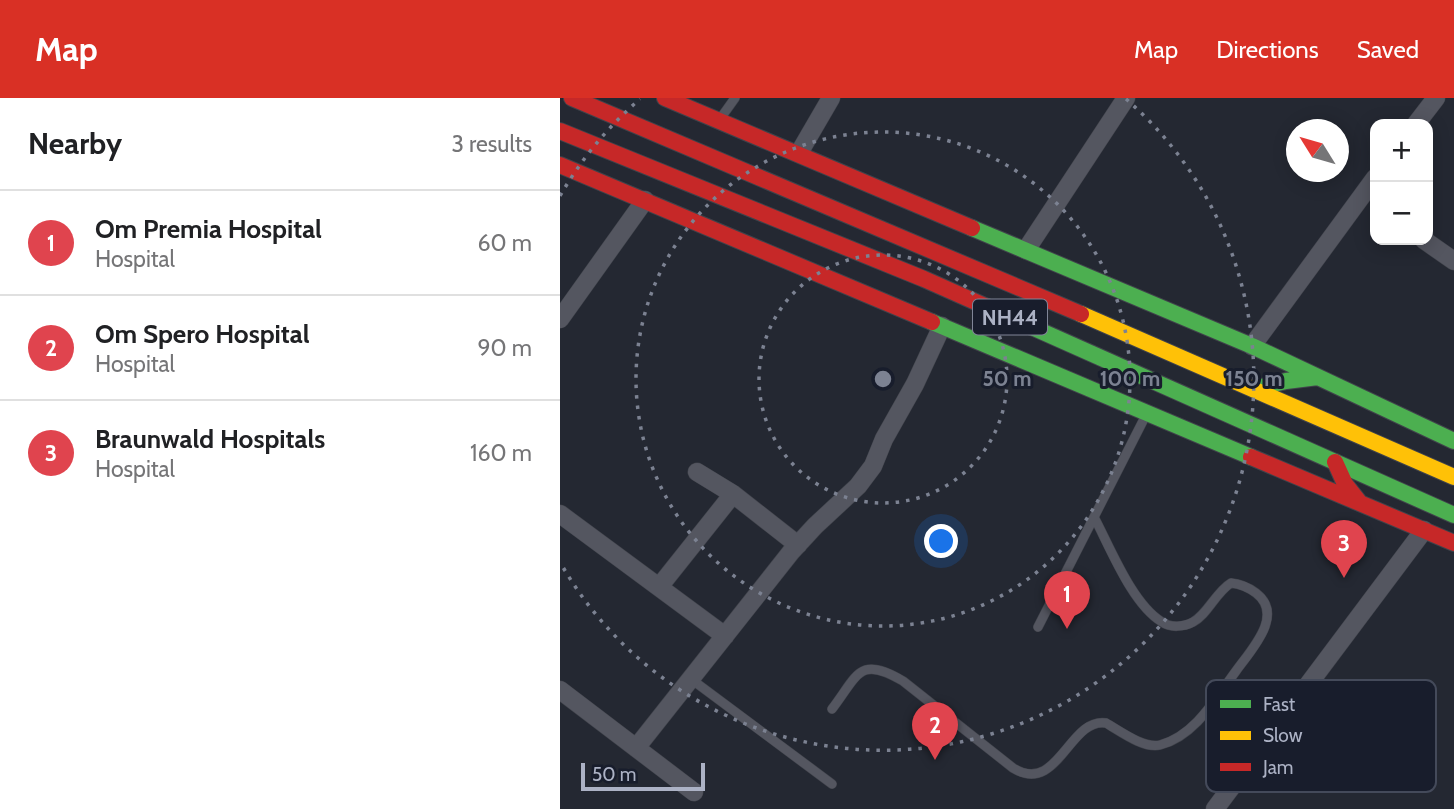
<!DOCTYPE html>
<meta charset="utf-8">
<style>
body{margin:0;font-family:Cabin,sans-serif;background:#f6f6f6;color:#202124}
.controls{position:absolute;right:21px;top:21px;display:grid;overflow:hidden;border-radius:14px;box-shadow:0 4px 18px #0003}
.controls button{width:63px;height:63px;display:grid;place-items:center;padding:0;border:0;border-bottom:2px solid #e0e0e0;background:#fff;color:#202124;font:35px sans-serif}
.compass{position:absolute;left:726px;top:21px;width:63px;height:63px;border-radius:50%;background:#fff;box-shadow:0 4px 18px #0003;rotate:307deg}
.scale{position:absolute;left:21px;bottom:18px;width:124px;box-sizing:border-box;padding-left:7px;border:4px solid #acb2c5;border-top:0;font-size:19px;line-height:24px;white-space:nowrap;color:#acb2c5;-webkit-text-stroke:5px #181d2c;paint-order:stroke}
.you{position:absolute;left:382px;top:444px;width:24px;height:24px;margin:-18px;border:5px solid #fff;border-radius:50%;background:#1a73e8;box-shadow:0 0 0 10px #1a73e833}
.badge{display:grid;place-items:center;width:46px;height:46px;border-radius:50%;background:#d93025;color:#fff;font-size:23px;font-weight:700}
.pin{position:absolute;translate:-50% -58px;filter:drop-shadow(0 2px 4px #0008)}
.pin::after{content:'';position:absolute;top:37px;width:24px;height:21px;background:inherit;clip-path:polygon(0 0,100% 0,50% 100%)}
.list{margin:0;padding:0;list-style:none}
h2{display:flex;justify-content:space-between;align-items:center;height:91px;margin:0;padding:0 28px;font-size:30px}
h2 small{font-size:23px;font-weight:400;color:#757577}
.list li{display:grid;grid-template-columns:46px 1fr auto;gap:21px;align-items:center;box-sizing:border-box;height:105px;padding:0 28px;border-top:2px solid #e0e0e0}
.list b{display:block;font-size:26px;white-space:nowrap}
.list p{margin:0;font-size:23px;white-space:nowrap;color:#757577}
.list em{font-size:23px;font-style:normal;color:#757577}
.map{position:relative;flex:none;width:894px;height:711px;overflow:hidden}
header{display:flex;align-items:center;gap:42px;box-sizing:border-box;height:98px;padding:0 35px;background:#d93025;color:#fff}
header strong{font-size:33px}
nav{display:flex;gap:38px;margin-inline-start:auto;font-size:24px}
main{display:flex}
aside{flex:1;background:#fff}
.map>svg:first-child{display:block}
</style>
<header>
<strong>Map</strong>
<nav><a>Map</a><a>Directions</a><a>Saved</a></nav>
</header>
<main>
<aside>
<h2>Nearby<small>3 results</small></h2>
<ul class="list">
<li><span class="badge" style="background:#e0444e">1</span><div><b>Om Premia Hospital</b><p>Hospital</p></div><em>60 m</em></li>
<li><span class="badge" style="background:#e0444e">2</span><div><b>Om Spero Hospital</b><p>Hospital</p></div><em>90 m</em></li>
<li><span class="badge" style="background:#e0444e">3</span><div><b>Braunwald Hospitals</b><p>Hospital</p></div><em>160 m</em></li>
</ul>
</aside>
<div class="map">
<svg width="894" height="711" viewBox="0 0 894 711">
<rect width="100%" height="100%" fill="#242832"/>
<g fill="none" stroke-linecap="round" stroke-linejoin="round">
<defs>
<path id="lane" d="M160,21L175,0
M478,529L586,317
M131,581L272,686
M272,611C298,577 299,557 343,583L453,670C498,698 509,619 546,625C560,633 584,651 600,647C635,638 656,600 676,573C691,552 725,517 696,495C688,489 681,486 671,485C656,494 647,517 633,524C624,529 610,530 602,524C572,506 550,449 534,419"/>
<path id="street" d="M856,26L876,0
M239,55L271,0
M864,142L894,163
M466,152L566,0
M0,221L85,102
M692,248L815,80
M137,374L173,396L238,447
M0,416L165,538
M99,489L173,396
M0,592L134,694
M76,650L231,454L255,428L298,388L313,368L324,341L355,286L382,228
M655,711L864,432"/>
<path id="fast" d="M412,130L692,248L894,343
M427,209L894,417
M372,224L691,359
M693,291L726,283L758,279"/>
<path id="slow" d="M521,216L894,379"/>
<path id="jam" d="M12,0L521,216
M105,0L412,130
M0,33L364,181L427,209
M0,67L372,224
M691,359L894,445
M775,364L785,386L800,405"/>
</defs>
<use href="#lane" stroke="#40434b" stroke-width="10"/>
<use href="#street" stroke="#40434b" stroke-width="19"/>
<use href="#fast" stroke="#40434b" stroke-width="18"/>
<use href="#slow" stroke="#40434b" stroke-width="18"/>
<use href="#jam" stroke="#40434b" stroke-width="18"/>
<use href="#lane" stroke="#545660" stroke-width="9"/>
<use href="#street" stroke="#545660" stroke-width="18"/>
<use href="#fast" stroke="#4caf50" stroke-width="16"/>
<use href="#slow" stroke="#ffc107" stroke-width="16"/>
<use href="#jam" stroke="#c62828" stroke-width="16"/>
</g>
<g fill="none" stroke="#7c8292" stroke-width="3.5" stroke-dasharray="3.5 7">
<circle cx="323" cy="281" r="124"/>
<circle cx="323" cy="281" r="247"/>
<path d="M0 98A371 371 0 0 1 80 1M566 1A371 371 0 1 1 0 464"/>
</g>
<g text-anchor="middle" dominant-baseline="central" stroke-width="6" stroke-linejoin="round" paint-order="stroke">
<rect fill="#181d2c" stroke="#808597" stroke-width="2" x="413" y="201.5" width="74" height="35" rx="5"/>
<g font-size="21" font-weight="bold" fill="#acb2c5">
<text x="450" y="219">NH44</text>
</g>
</g>
<rect x="646" y="582" width="230" height="112" rx="10" fill="#181d2c" stroke="#444a5a" stroke-width="2"/>
<rect x="660" y="602" width="31" height="8" fill="#4caf50"/>
<rect x="660" y="633" width="31" height="9" fill="#ffc107"/>
<rect x="660" y="665" width="31" height="8" fill="#c62828"/>
<g font-size="19" fill="#acb2c5">
<text x="703" y="613">Fast</text>
<text x="703" y="644">Slow</text>
<text x="703" y="676">Jam</text>
</g>
<circle cx="323" cy="281" r="10" fill="#7c8292" stroke="#181d2c" stroke-width="3.5"/>
<g font-size="21" text-anchor="middle" font-weight="bold" fill="#7c8292" stroke="#181d2c" stroke-width="6" stroke-linejoin="round" paint-order="stroke">
<text x="447" y="288">50 m</text>
<text x="570" y="288">100 m</text>
<text x="694" y="288">150 m</text>
</g>
</svg>
<div class="controls">
<button>+</button>
<button>−</button>
</div>
<svg class="compass" viewBox="-18 -18 36 36"><path d="M0-13l5 13h-10z" fill="#e53935"/><path d="M0 13l5-13h-10z" fill="#757577"/></svg>
<div class="scale">50 m</div>
<div class="you"></div>
<div class="pin badge" style="left:507px;top:531px;background:#e0444e">1</div>
<div class="pin badge" style="left:375px;top:662px;background:#e0444e">2</div>
<div class="pin badge" style="left:784px;top:480px;background:#e0444e">3</div>
</div>
</main>
